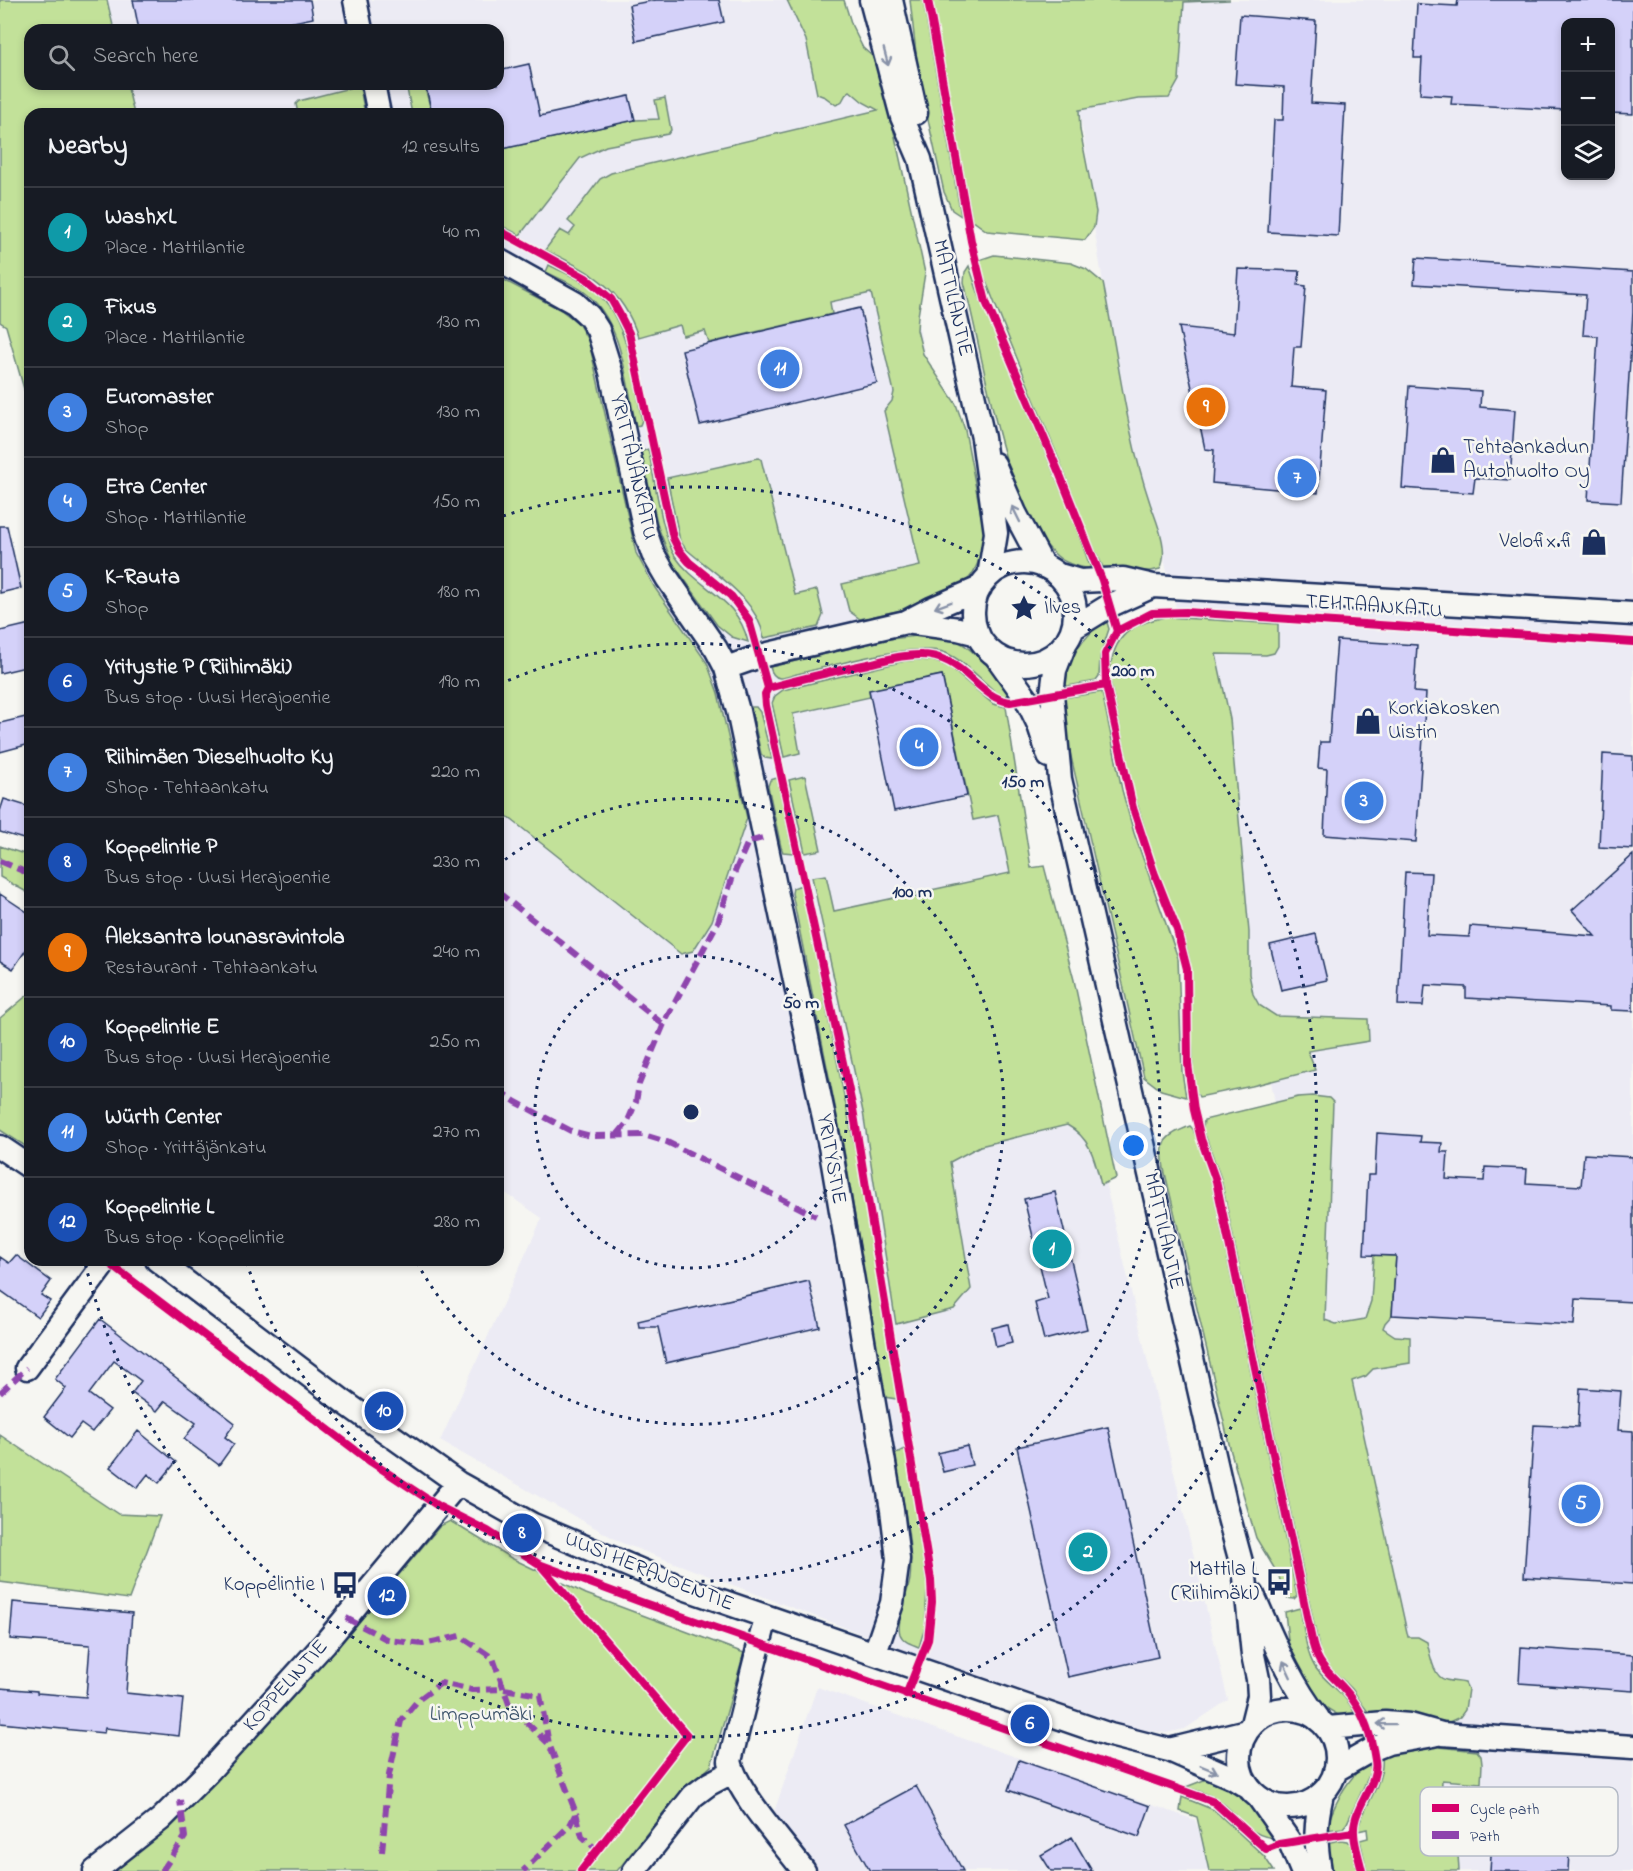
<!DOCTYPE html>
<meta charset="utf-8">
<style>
body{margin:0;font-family:"Indie Flower",sans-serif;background:#20242c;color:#f1f3f6}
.controls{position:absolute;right:18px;top:18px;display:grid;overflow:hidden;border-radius:12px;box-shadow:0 3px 9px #0003}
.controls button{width:54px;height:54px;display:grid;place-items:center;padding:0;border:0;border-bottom:2px solid #363941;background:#171b24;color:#f1f3f6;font:30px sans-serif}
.you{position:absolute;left:1134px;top:1146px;width:21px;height:21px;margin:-15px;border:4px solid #fff;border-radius:50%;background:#1a73e8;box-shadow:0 0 0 9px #1a73e833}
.badge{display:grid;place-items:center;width:39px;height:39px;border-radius:50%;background:#919bb2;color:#fff;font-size:20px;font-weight:700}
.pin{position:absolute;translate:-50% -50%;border:3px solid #fff;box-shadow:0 2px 6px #0006}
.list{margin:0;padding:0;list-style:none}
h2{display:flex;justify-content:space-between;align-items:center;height:78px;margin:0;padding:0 24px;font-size:26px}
h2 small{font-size:20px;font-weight:400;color:#9ea1a6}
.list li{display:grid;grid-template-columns:39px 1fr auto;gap:18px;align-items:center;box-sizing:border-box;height:90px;padding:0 24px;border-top:2px solid #363941}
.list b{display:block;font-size:22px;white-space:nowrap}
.list p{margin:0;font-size:20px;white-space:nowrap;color:#9ea1a6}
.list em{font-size:20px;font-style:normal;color:#9ea1a6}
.icon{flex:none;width:33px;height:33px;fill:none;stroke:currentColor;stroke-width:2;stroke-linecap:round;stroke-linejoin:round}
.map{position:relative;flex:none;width:1633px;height:1871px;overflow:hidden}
.search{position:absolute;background:#171b24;box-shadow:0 3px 9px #0003;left:24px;top:24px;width:480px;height:66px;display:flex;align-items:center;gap:15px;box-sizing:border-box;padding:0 21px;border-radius:18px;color:#9ea1a6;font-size:22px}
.panel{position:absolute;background:#171b24;box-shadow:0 3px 9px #0003;left:24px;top:108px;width:480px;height:1158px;border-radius:18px}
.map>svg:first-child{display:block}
</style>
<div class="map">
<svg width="1633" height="1871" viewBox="0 0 1633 1871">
<rect width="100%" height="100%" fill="#f6f6f2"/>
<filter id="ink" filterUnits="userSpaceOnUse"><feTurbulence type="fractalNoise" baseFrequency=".0167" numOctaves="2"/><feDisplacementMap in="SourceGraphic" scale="12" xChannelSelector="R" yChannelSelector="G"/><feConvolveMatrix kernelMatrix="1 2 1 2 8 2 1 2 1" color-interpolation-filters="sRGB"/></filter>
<g filter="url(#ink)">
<path fill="#ecebf4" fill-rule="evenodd" d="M107,0H837L857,51L1004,709L1031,870L1228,1700L1185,1729L1166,1733L1136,1729L1082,1713L928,1659L622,1543L440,1441L542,1218L498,1188V114H134L127,84H498V30H114Z
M1061,0H1633V1871H1450L1276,1107L1174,598L1163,555L1161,538L1139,472L1103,283L1094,227L1096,212ZM1566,22H1610V176H1566Z
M817,1687L1195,1820L1200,1833L1209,1871H820L774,1812Z"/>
<path fill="#c2e199" stroke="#6e887c" stroke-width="1.5" d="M0,0H107L114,30H30V84H127L134,114H30V410L6,326L0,322Z
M787,0H844L852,26L863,48L872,56L885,91L925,273L918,316L917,330L923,354L956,404L965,430L984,531C983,545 981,559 974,571C956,604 893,611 860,619L849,611L842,584L920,566L884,411L892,401L894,392L871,293L830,302L832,314L709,343L705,331L683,336L680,325L638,337C623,288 589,270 545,250L560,230L569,235L575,227L568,221L600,179L611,173L878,110L863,102L850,91L846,94L841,103L836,105L825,97L817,94L806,40Z
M910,0H923L961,216L952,210L944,192L919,79Z
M932,0H1230L1184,2L1179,80L1169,98L1138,99L1079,110L1080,130L1096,212L1094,227L1085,240L987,231L972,220Z
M406,84H424L432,114H412Z
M357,86L360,88L365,114H298L296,104L299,101Z
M665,98L671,130L668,134L606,146L580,158L520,235L498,224V150L635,120L659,119L655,100Z
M994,255L1071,263L1086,269L1103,283C1118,356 1126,432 1150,503C1156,521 1170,550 1160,569L1151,571H1105C1086,534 1074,495 1058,457C1032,395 1006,333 982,271L979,260Z
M549,265C566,274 588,282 601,297C629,327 634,381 642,420L640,425L636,426C626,381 623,320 583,291C572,283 558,278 546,272Z
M969,266L981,301L1072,516L1091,569C1079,567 1066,564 1057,556C1016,521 998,431 986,380C979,347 972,314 964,282L965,272Z
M498,277L561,310L578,323L589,342L636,553L655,588L707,663L718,693L747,818L712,921L693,951L681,954L498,809Z
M648,449C654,474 662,536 675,556C697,589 738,597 748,642L732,637L717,625L672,562L658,527L641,452Z
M758,458L761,459L795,595L817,590L823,615L818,627L764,638C757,598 715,574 686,549L680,541L667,478Z
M1165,617L1278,624V646L1274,653L1266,655L1216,654L1230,719L1249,932V974L1253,994L1259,1005L1276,1016L1368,1019L1369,1041L1308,1051L1315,1070L1252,1086L1199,1097L1195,1091L1193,1065L1190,962L1185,942L1155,862L1135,797L1110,680C1110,639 1127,625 1165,617Z
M1106,619L1109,629L1100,656L1099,677L1096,681L1062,687C1068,657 1083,638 1106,619Z
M925,635C936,636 948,636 958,641C974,650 1001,679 1012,694L1004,696L997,693C982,681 965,661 946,653C914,641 833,666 797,674C785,678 774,683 770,667L890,639Z
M919,660L933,661L949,667L993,704L1006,707L1031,868L1044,866L1074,980L1116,1178L1101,1185C1095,1160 1091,1138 1067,1125L980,1146L950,1162L971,1289L954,1309L896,1324L863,1112L812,877L826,875L834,911L1010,873L998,815L973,820L942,675L869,690L870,697L793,714L800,753L784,757L772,703L775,696L783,690L905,661Z
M1102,692L1122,790L1134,833L1178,958L1182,1072L1186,1097L1161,1090L1144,1077L1062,717V698Z
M751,707H756L760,712L772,759L765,758L761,754Z
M805,776L821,850L805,853L789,780Z
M777,778L793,853L783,852L781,847L768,786L770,780Z
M0,846L30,856V894L0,877Z
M801,885L857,1159L897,1399L884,1397L846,1161L792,893L793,888Z
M30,993V1149L0,1130V1018Z
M1313,1096L1329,1098L1333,1102L1325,1320L1336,1324L1365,1319L1371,1301L1374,1255L1396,1256L1392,1315L1385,1323L1383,1328L1395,1336L1410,1337V1363L1373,1369L1366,1376L1352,1381L1408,1637H1418L1427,1642C1430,1653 1433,1678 1446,1680C1453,1682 1458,1681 1465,1683L1468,1689L1465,1710L1460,1717L1449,1722L1392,1715L1373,1716C1363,1709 1359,1698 1352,1689C1341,1677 1327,1668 1320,1653L1221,1179L1203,1129L1204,1120L1298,1097Z
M1190,1126L1193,1129L1211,1180L1297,1596L1294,1599L1287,1598L1283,1594L1279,1576L1256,1538L1231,1452L1164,1169C1160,1140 1163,1137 1190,1126Z
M0,1435L118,1514L160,1516L129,1599L0,1582Z
M906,1448L927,1586L925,1627L919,1647C912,1644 903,1642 900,1634C896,1621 908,1593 910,1579C914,1544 900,1490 895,1454Z
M450,1521L511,1558L586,1594L744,1653L711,1766L671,1803L617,1871H111L309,1673L397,1577L440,1526Z
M1300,1608C1304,1626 1305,1651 1315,1667C1328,1686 1350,1695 1356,1718L1338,1715L1317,1702L1289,1649L1285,1612Z
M1430,1746L1477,1751L1481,1756L1482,1764L1481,1783L1442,1780L1440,1829L1454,1831L1458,1854L1459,1871H1367L1360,1840L1368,1838L1367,1829L1358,1831L1359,1825C1366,1803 1385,1781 1382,1756L1397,1751Z
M1369,1762L1371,1771L1347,1823L1343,1828L1326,1830C1334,1804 1346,1778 1369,1762Z
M1209,1778C1242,1795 1256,1810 1278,1838C1247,1838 1240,1814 1217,1799C1208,1793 1196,1790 1186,1787Z
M1182,1797L1214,1810L1264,1856L1274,1871H1209L1197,1817L1180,1811Z
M1341,1840L1348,1841L1352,1846L1357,1871H1331L1325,1843Z"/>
<path fill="#d4d1f9" stroke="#1b2f5e" stroke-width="1.5" d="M133,0H310L313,18L255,30H139Z
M656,0H719L724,22L636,41L629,5Z
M1458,0H1633V114L1611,113V22H1566V110L1451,104L1452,96L1420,94L1422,58H1414L1417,4L1457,6Z
M1240,15L1316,21L1311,103L1345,105L1338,236L1268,232L1274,120H1283L1284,87L1235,84Z
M529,64L540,116L629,96L635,120L498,150V114H432L426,87L438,84H498V71Z
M1416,258L1633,272V312L1621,502L1588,500L1598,336L1583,335L1586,295L1414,284Z
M1238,269L1300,271L1298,285L1306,286L1301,347H1294L1291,387L1326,390L1318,493L1212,483L1214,450L1205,449L1179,327L1234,333Z
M860,308L877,383L700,425L682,350Z
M1409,386L1481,391L1480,407L1515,410L1510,480L1475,478L1473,493L1402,488Z
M0,526H7L21,588L0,593Z
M30,624V666L0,673V631Z
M1337,640L1417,645L1414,692L1426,693L1416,842L1324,835L1327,769L1318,768L1320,742H1329Z
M942,675L967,796L894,811L869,690Z
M30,716V744L0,752V723Z
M1603,754L1633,756V849L1599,847Z
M4,799L30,807V841L0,832V811Z
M1633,855V1011L1611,1010V1006L1466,998V987L1425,985L1423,1006L1398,1005L1405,872L1431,873L1427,935L1469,937L1470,926L1595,936L1572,910Z
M0,894L30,914V944L13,969L0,961Z
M1316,934L1327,980L1281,990L1270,945Z
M1377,1133L1421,1136L1420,1142L1442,1143L1441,1152H1448L1446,1179L1484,1181L1485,1167L1527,1169L1526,1183L1581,1186L1584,1154L1633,1157V1302L1576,1299L1574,1325L1392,1315L1396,1256L1364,1255L1368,1175H1375Z
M1055,1192L1087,1329L1044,1340L1035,1303L1048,1299L1024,1199Z
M16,1255L51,1281L41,1295L50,1301L38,1317L0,1290V1257L9,1263Z
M809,1281L820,1327L666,1363L658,1327H639L638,1321Z
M100,1319L235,1423L225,1437L234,1444L219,1465L184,1439L196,1423L165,1401L157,1411L132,1393L141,1381L114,1361L89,1394L110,1410L92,1432L81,1424L70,1438L44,1417L66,1388L55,1379Z
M1008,1324L1012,1343L996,1347L992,1328Z
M1580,1388L1621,1391L1618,1430L1633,1431V1584L1524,1577L1534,1425L1578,1427Z
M1108,1427L1158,1657L1068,1677L1017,1447Z
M138,1431L176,1462L159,1483L148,1474L137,1488L110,1467Z
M967,1446L972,1465L943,1472L938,1453Z
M13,1602L132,1613L126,1693L183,1699L179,1736L105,1728L104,1733L0,1723V1688L37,1691V1693L86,1697L90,1645L10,1639Z
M1521,1647L1633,1655V1691L1519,1683Z
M1019,1760L1150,1806L1139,1837L1008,1790Z
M916,1786L963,1871H870L844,1825Z
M1495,1792L1572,1796L1568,1871H1490Z
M1072,1837L1092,1871H1051L1041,1855Z"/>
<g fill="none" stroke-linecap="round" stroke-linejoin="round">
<defs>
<path id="minor" d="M355,0L361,30
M871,0L902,117L920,159L983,438L996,533L989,576
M891,0L916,113
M373,84L379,114
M498,260L575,303L589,316L598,330L611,372L645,531L653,554L667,578L716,649L726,668L738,711L830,1146L892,1510L898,1559L892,1603L875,1653
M994,464L1015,513L1043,566
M973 613a51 51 0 1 1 102 0a51 51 0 1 1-102 0Z
M1056,574L1080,581L1123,579L1153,586L1633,614
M906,622L958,629L978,634
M1073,628L1109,606L1153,586
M1065,644L1055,670L1052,694L1060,779L1225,1503L1245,1577L1253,1655L1258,1679L1259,1696L1252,1724
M996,656L1026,698L1039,725L1049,756
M726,668L760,656L906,622L931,609L980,588
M0,1147L30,1167
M157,1260L344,1402L458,1483L533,1525L675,1585L1110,1735L1169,1750L1233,1778L1249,1788
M27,1368L107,1260
M1253,1595C1272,1637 1289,1681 1318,1718
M766,1617L730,1761C736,1791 784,1844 804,1871
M1239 1758a49 49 0 1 1 98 0a49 49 0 1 1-98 0Z
M1328,1728L1385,1723L1410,1725L1442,1734L1633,1747
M1169,1750L1247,1731
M1336,1770L1373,1749L1388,1743L1434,1735
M1259,1798L1290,1842L1302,1871
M95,1871L161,1819L208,1772L325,1643L458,1483
M634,1871L693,1796L709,1784L732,1772
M1320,1871C1315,1840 1315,1825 1322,1794"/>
</defs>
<use href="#minor" stroke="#1b2f5e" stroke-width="27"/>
<use href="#minor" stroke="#f6f6f2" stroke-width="22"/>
<path stroke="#8e44ad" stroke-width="6" stroke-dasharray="12 6" stroke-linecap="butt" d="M0,861L30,874
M498,892L664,1025
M498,1090L516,1102L571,1131L591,1136L644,1135L667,1142L816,1216
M618,1134L627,1123L636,1102L639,1084L666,1019L718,922L733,876L748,842L766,837
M0,1393L27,1368
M346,1618L388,1640L423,1644L460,1636L493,1658L510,1707L549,1744L576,1813L570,1825L523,1871
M576,1813L582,1836L597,1850
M382,1852L389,1775L401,1721L418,1700L441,1683L472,1690L504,1689L540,1695L549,1744
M162,1871L185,1837L180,1800"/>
<defs>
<path id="cycleway" d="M928,0L971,241L986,302L1060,475L1102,580L1117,631L1105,654L1106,685L1133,808L1154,872L1177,930L1187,969L1188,1064L1194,1110L1201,1139L1216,1181L1313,1645C1320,1672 1338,1678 1353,1700C1365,1717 1372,1740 1375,1760C1379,1782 1359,1801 1355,1821C1351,1836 1359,1856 1362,1871
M498,230L586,278L611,299L620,315L629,333L673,538L679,550L689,562L731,596L749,620L768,688L765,694L766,705L853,1109L931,1580L932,1602L928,1640L906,1695
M1117,631L1152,613L1186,612L1633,642
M768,688C799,679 831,672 863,665C882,661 902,654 922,655C931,655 941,658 949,662C971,673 985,699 1010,702L1106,685
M105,1260L371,1462L438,1506L488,1531L539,1564L641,1602L1170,1786L1214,1802L1266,1849L1279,1844L1353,1832
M541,1566L687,1735L581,1871"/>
</defs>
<use href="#cycleway" stroke="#f6f6f2" stroke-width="11"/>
<use href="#cycleway" stroke="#d6006c" stroke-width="8"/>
</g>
<defs><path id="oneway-shaft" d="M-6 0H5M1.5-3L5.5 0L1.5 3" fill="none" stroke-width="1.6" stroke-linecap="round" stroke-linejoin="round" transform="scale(1.5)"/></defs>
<g stroke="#8892a8">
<use href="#oneway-shaft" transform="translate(886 57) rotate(75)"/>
<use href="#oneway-shaft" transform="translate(1016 514) rotate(-116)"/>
<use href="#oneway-shaft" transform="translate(943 605) rotate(160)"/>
<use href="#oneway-shaft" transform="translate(1287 1669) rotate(-115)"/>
<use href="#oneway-shaft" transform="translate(1386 1724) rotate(-179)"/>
<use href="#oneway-shaft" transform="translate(1209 1769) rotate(22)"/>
</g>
</g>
<g fill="none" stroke="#1b2f5e" stroke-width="3" stroke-dasharray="3 6">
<circle cx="691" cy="1112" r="156"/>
<path d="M498 865A313 313 0 1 1 416 1261"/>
<path d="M500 684A469 469 0 1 1 246 1261"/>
<path d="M503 516A625 625 0 1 1 85 1263"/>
</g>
<defs>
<symbol id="shop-bare" viewBox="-9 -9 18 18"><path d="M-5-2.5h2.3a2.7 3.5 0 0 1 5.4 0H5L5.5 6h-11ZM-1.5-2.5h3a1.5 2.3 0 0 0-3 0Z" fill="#1b2f5e" stroke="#f6f6f2" stroke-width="2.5" paint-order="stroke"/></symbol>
<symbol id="sight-bare" viewBox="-9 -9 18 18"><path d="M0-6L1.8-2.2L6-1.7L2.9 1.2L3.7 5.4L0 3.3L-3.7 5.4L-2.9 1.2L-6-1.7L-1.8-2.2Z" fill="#1b2f5e" stroke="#f6f6f2" stroke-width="2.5" paint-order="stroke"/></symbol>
<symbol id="bus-bare" viewBox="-9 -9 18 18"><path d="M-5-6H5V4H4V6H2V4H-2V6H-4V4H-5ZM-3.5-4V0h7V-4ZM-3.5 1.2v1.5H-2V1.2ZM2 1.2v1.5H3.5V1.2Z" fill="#1b2f5e" stroke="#f6f6f2" stroke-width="2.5" paint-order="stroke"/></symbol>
</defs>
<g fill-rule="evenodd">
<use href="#shop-bare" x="1424" y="441" width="38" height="38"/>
<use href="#shop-bare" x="1575" y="523" width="38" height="38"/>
<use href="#sight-bare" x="1005" y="589" width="38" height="38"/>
<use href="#shop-bare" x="1349" y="702" width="38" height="38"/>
<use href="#bus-bare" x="1260" y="1563" width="38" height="38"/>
<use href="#bus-bare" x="326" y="1566" width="38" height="38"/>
</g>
<g text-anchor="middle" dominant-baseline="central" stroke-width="5" stroke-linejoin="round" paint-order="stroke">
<g font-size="21" fill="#1b2f5e" stroke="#f6f6f2">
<text transform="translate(952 298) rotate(77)">MATTILANTIE</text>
<text transform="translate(633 467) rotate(77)">YRITTÄJÄNKATU</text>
<text transform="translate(1374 607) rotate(4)">TEHTAANKATU</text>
<text transform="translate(831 1159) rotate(80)">YRITYSTIE</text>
<text transform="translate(1163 1231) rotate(77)">MATTILANTIE</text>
<text transform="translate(649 1572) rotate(22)">UUSI HERAJOENTIE</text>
<text transform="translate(286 1686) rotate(-48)">KOPPELINTIE</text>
</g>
<g font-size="21" fill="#1b2f5e" stroke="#f6f6f2" text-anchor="start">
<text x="1463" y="448">Tehtaankadun<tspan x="1463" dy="24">Autohuolto Oy</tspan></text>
<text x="1574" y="542" text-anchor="end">Velofix.fi</text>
<text x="1044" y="608">Ilves</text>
<text x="1388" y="709">Korkiakosken<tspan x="1388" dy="24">Uistin</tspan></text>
<text x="1259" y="1570" text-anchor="end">Mattila L<tspan x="1259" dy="24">(Riihimäki)</tspan></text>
<text x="325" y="1585" text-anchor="end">Koppelintie I</text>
</g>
<g font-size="21" fill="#3c536a" stroke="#f6f6f2">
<text x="481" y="1715">Limppumäki</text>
</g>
</g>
<rect x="1420" y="1787" width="198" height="69" rx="9" fill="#f6f6f2" stroke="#b4bac6" stroke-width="1.5"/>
<rect x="1432" y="1804" width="27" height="8" fill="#d6006c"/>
<rect x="1432" y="1831" width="27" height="8" fill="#8e44ad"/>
<g font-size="16" fill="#1b2f5e">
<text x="1470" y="1814">Cycle path</text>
<text x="1470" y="1841">Path</text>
</g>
<circle cx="691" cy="1112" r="9" fill="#1b2f5e" stroke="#f6f6f2" stroke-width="3"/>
<g font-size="18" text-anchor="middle" font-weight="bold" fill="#1b2f5e" stroke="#f6f6f2" stroke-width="5" stroke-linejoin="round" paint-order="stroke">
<text x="1133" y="676">200 m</text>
<text x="1023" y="787">150 m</text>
<text x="912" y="897">100 m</text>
<text x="801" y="1008">50 m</text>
</g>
</svg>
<div class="controls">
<button>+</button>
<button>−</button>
<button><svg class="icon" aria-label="layers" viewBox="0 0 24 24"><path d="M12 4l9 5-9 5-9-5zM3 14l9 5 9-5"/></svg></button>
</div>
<div class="you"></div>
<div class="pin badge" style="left:1052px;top:1249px;background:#0f9aa8">1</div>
<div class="pin badge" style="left:1088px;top:1552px;background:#0f9aa8">2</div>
<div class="pin badge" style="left:1364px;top:801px;background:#3f7fe0">3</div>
<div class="pin badge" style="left:919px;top:747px;background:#3f7fe0">4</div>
<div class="pin badge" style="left:1581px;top:1504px;background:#3f7fe0">5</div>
<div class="pin badge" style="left:1030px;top:1724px;background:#1a4fb4">6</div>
<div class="pin badge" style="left:1297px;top:478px;background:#3f7fe0">7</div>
<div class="pin badge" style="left:522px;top:1533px;background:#1a4fb4">8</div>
<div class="pin badge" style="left:1206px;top:407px;background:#e8710a">9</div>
<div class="pin badge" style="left:384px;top:1411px;background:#1a4fb4">10</div>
<div class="pin badge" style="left:780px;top:369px;background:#3f7fe0">11</div>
<div class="pin badge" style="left:387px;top:1596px;background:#1a4fb4">12</div>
<div class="search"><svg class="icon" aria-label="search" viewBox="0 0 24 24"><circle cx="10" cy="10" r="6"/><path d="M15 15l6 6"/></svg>Search here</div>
<section class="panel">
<h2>Nearby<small>12 results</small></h2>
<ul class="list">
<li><span class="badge" style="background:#0f9aa8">1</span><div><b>WashXL</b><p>Place · Mattilantie</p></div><em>40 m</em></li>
<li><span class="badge" style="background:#0f9aa8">2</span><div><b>Fixus</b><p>Place · Mattilantie</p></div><em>130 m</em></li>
<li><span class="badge" style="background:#3f7fe0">3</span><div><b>Euromaster</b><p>Shop</p></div><em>130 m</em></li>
<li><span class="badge" style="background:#3f7fe0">4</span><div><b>Etra Center</b><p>Shop · Mattilantie</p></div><em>150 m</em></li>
<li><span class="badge" style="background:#3f7fe0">5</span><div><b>K-Rauta</b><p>Shop</p></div><em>180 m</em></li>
<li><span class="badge" style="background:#1a4fb4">6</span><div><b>Yritystie P (Riihimäki)</b><p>Bus stop · Uusi Herajoentie</p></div><em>190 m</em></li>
<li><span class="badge" style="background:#3f7fe0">7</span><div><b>Riihimäen Dieselhuolto Ky</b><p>Shop · Tehtaankatu</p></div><em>220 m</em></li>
<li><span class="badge" style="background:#1a4fb4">8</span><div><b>Koppelintie P</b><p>Bus stop · Uusi Herajoentie</p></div><em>230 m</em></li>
<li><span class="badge" style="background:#e8710a">9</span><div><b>Aleksantra lounasravintola</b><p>Restaurant · Tehtaankatu</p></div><em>240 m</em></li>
<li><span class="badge" style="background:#1a4fb4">10</span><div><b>Koppelintie E</b><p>Bus stop · Uusi Herajoentie</p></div><em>250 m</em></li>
<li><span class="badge" style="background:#3f7fe0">11</span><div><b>Würth Center</b><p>Shop · Yrittäjänkatu</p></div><em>270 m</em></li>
<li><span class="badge" style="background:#1a4fb4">12</span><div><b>Koppelintie L</b><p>Bus stop · Koppelintie</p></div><em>280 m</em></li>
</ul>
</section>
</div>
